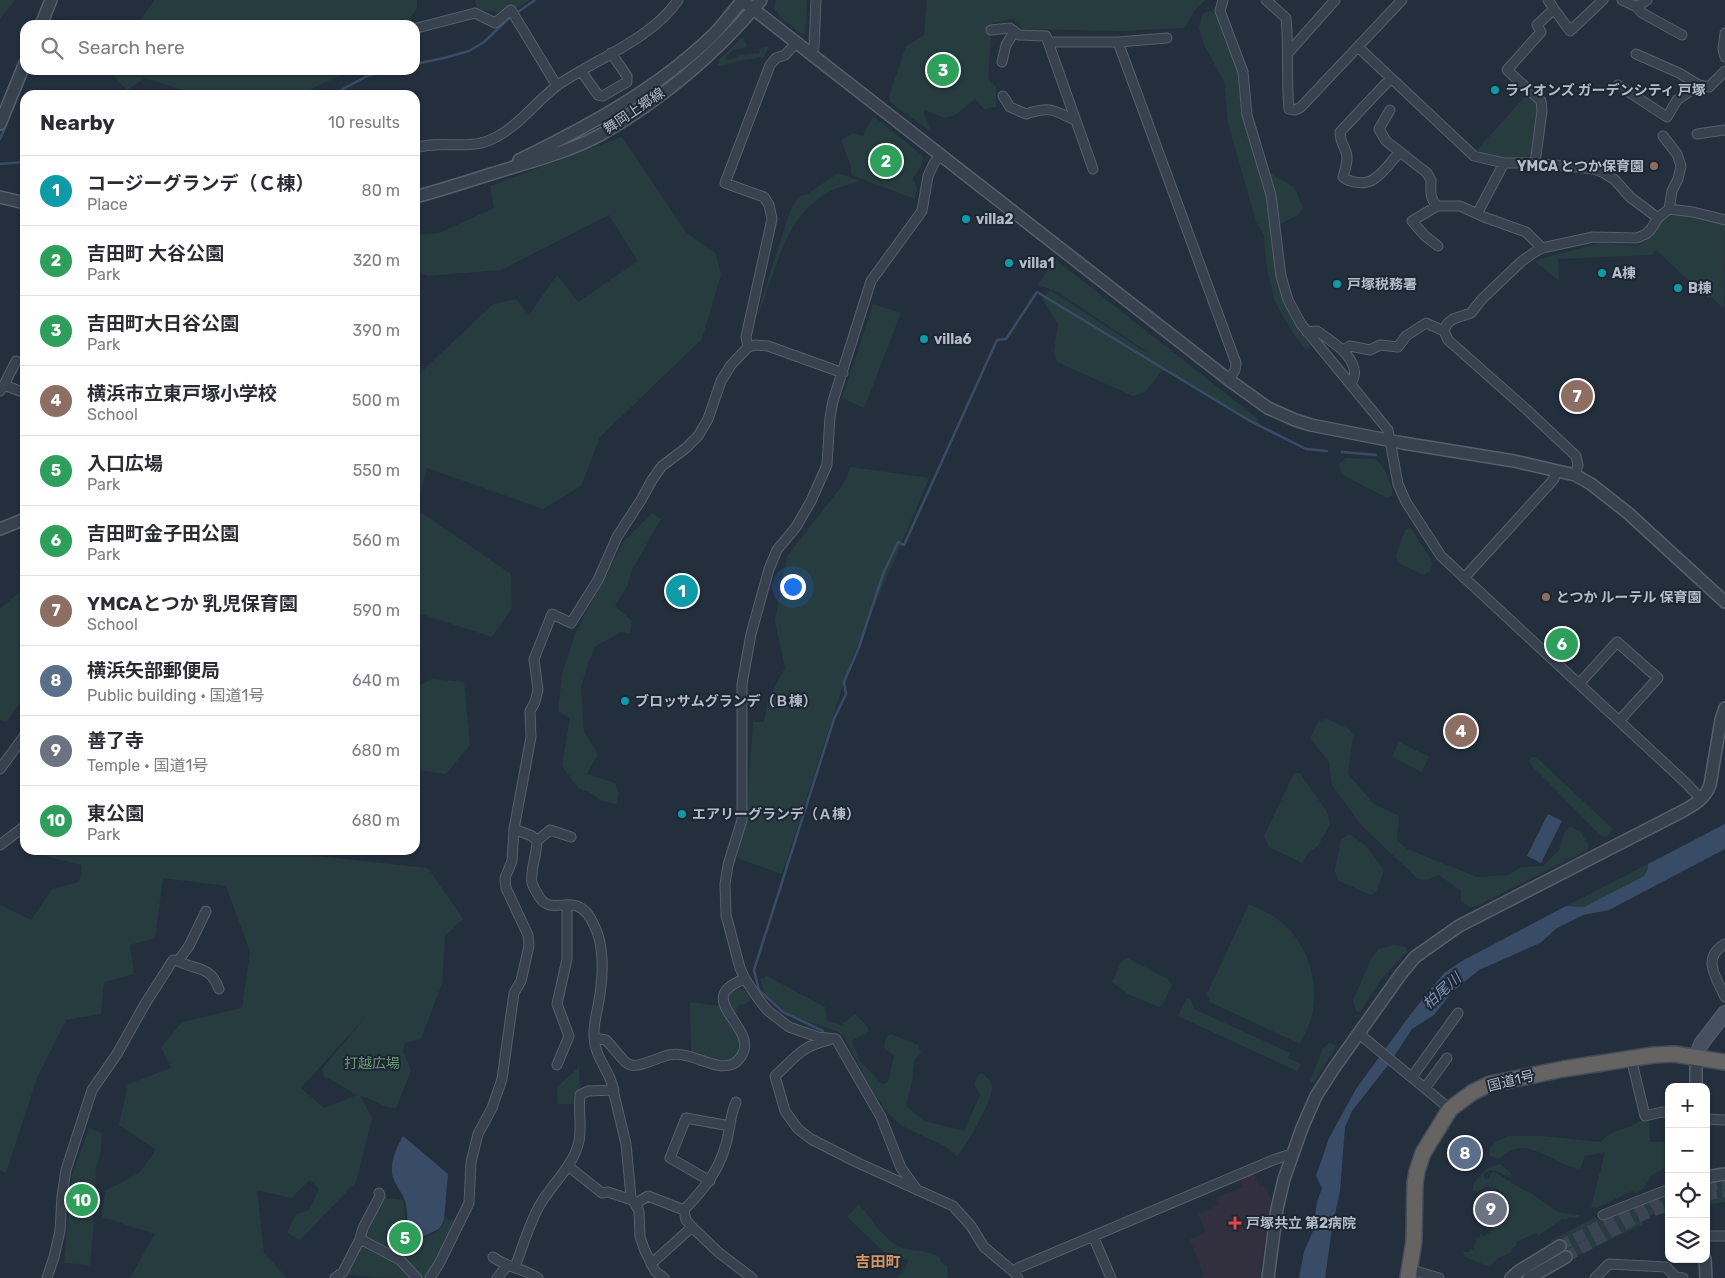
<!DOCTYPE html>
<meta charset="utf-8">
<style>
body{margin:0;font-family:Rubik,"Noto Sans JP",sans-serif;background:#f2f2f3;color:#2b2b33}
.controls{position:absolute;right:15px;bottom:15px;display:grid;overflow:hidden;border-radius:10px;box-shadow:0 1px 4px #0004}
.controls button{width:45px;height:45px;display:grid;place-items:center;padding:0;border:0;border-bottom:1px solid #e1e1e2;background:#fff;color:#2b2b33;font:25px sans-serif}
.you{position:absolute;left:792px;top:586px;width:18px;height:18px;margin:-12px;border:4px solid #fff;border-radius:50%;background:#1a73e8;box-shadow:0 0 0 8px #1a73e833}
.badge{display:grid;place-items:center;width:32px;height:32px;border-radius:50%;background:#56698c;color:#fff;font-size:16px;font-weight:700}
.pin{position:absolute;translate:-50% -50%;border:2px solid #fff;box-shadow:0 1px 5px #0006}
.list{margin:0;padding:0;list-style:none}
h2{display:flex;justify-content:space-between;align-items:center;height:65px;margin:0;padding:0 20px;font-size:21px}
h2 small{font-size:16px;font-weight:400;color:#7c7c81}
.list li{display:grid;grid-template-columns:32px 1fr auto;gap:15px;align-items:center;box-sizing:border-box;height:70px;padding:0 20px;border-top:1px solid #e1e1e2}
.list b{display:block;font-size:19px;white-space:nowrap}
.list p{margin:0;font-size:16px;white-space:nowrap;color:#7c7c81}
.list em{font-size:16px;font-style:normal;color:#7c7c81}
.icon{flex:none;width:28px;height:28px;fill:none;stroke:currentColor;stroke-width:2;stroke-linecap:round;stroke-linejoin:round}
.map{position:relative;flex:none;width:1725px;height:1278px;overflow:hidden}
.search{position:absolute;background:#fff;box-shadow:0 1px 4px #0004;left:20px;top:20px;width:400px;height:55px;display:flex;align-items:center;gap:12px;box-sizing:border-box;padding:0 18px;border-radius:15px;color:#7c7c81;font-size:19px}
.panel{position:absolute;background:#fff;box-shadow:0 1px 4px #0004;left:20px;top:90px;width:400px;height:765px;border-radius:15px}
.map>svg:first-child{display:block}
</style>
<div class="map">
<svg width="1725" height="1278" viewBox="0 0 1725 1278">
<rect width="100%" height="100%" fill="#242f3e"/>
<path fill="#32303f" d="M1255,1172L1260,1187L1265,1186L1271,1200L1260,1278H1201L1204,1276L1190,1239L1206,1233L1198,1214L1219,1205L1216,1198L1243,1187L1240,1178Z"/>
<path fill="#263c3f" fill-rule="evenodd" d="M0,0H15L0,19Z
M154,0H417V8L406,25H137Z
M475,0H529L508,14L477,9Z
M776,0H807L806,33L802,34L781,18L774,7Z
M927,0H1205L1194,11L1185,28L1121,31L1022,29L1013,19L992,23L988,78L991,83L996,86V107L984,109L975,99L955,115L944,118L925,110L924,114L931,132L890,102V93L906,46L924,35Z
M1213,10L1237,70L1242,115L1256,162L1276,177L1294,187L1303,208L1298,215L1273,228L1288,308L1300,332L1311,346L1310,348L1306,350L1294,335L1275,302L1267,270L1264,235L1256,222L1228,123L1224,81L1204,45L1199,27L1203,13Z
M743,36L747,47L733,50L726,57L727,60L739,57V55L760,53L759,49L769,46L764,57L739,61L722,66L718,65V61Z
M108,70H352L309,90L304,95H199L145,78L127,90Z
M1528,93L1538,102L1539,113L1532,154C1519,163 1490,157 1476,151Z
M873,116L923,156L921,166L913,178L917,188L915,199L851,175V166L841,140L853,133L863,136Z
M622,137L686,232L716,254L721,275L702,339L600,437L581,486L543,509L427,468L416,509L511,574L512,608L492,637L415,612V400L418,375L493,304L516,299L529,315L557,275L578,302L638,261L609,215L501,270L427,276L415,271V235L439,233L494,208L490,186Z
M838,173L860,181C849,185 836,187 827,193C781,219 776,277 755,321L790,211L799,196L806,195Z
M1670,213L1693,215L1725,224L1724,309L1710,296L1708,298L1656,250L1651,255L1558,259L1559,281L1536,262L1540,259L1600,243L1638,246L1651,237L1662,220Z
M1055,259L1257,418L1261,427H1258L1172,374L1168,369L1161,372L1145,392L1133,396L1057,362L1054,352L1058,324L1042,299L1050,290L1144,351H1146L1058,292L1038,285Z
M873,304L901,313L864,408L842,398Z
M1346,458L1376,459C1384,467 1394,485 1392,496L1387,498L1343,475L1340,470V463Z
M851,467L929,478L851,661L782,874L737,858L746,822L753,722H764L768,699L785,668L775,621L787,556L842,486Z
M652,513L661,519L632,570L627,586L615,606L632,621L630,633L621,632L596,646L587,666L581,688L584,732L598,754L587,774L615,783L619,794L616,804L602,801L591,793L578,788L562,766L570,718L558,711L562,674L575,634L624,541Z
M1411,528L1433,563L1430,571L1424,575L1398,563L1396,555L1405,530Z
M25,587V664L23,699L6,722L0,720V609Z
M1564,630L1574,639L1562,663L1547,649Z
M432,679L464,682L470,745L446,774L415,770V687Z
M1328,719L1349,729L1353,735L1348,774L1374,804L1399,816L1397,840L1407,849L1477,877L1509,875L1521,867L1543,866L1559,850L1565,831L1570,827L1580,831L1589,846L1587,850L1475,907H1470L1461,901V891L1439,875L1427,880L1418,879L1361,825L1332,785L1329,762L1310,738L1319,721Z
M1399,742L1429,757L1422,772L1392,757Z
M1531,757H1536L1612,828L1610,834L1605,837L1600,835L1532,766L1529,761Z
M1294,773H1300L1327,812L1330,824L1318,846L1309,852L1302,863L1269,847L1264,836Z
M1349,834L1365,845L1384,870L1376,892L1371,895L1337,880L1335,870L1341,840Z
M31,850H307L308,855L428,868L463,919L445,936L442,984L421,1039L405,1043L403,1051L411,1071L396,1108C385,1109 373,1098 360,1096L372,1118L356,1182L300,1240L287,1233L296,1214L309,1210L319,1189L310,1180L291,1198L257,1190L264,1253L287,1278H130L155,1234L102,1217L105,1191L139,1173L156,1150L119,1125L128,1084L171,1068L161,1047L182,1022L242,1008L250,952L226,886L163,878L155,938L130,945L134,974L104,982L101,1014L66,1020L37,1078L6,1173L0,1170V905L31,920L52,889L79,882L82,865L37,854ZM368,1014L322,1069L324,1077L332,1080L357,1095L324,1108L301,1088Z
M1648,864V869L1644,876L1584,907L1566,906Z
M1249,904C1257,908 1266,912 1273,916C1307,938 1321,981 1311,1019C1308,1027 1304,1036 1300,1044L1210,1002L1207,994Z
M1394,945L1406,947L1407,952L1382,978L1360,1012L1356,1011L1353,1000L1371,959L1379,949Z
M1127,958L1168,979L1172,985L1162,1005L1159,1007L1128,994L1112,982L1121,962Z
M767,976L825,1007L827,1021L841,1025L855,1014L867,1026L868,1031L852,1041L859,1060L882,1084L888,1082L894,1056L884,1047L886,1037L891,1034L918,1045L921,1053L914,1061L912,1082L906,1106L924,1121L964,1131L980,1095L974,1084L978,1075L982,1073C988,1078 992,1081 992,1089C992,1100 965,1149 957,1156L946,1147L902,1126L888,1113L870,1087L845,1038L837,1031L792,1017L765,994L760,979Z
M738,988L746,991L751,1000L744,1005L740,1004L735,1016L729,1010L728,996L734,989Z
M1187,998L1191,1000L1194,1009L1290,1053L1288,1058L1301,1064L1297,1071L1178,1016Z
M690,1002L719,1006L740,1038L741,1044L734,1059L719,1061L691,1052Z
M1329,1043L1336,1045L1334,1050L1314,1082H1310L1323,1048Z
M579,1067L580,1089L573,1095V1104H558L557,1087Z
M1640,1121H1649L1650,1142H1666V1147H1669V1165L1652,1175L1644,1188L1637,1193L1632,1191L1597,1208L1591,1207L1605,1152L1585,1156L1580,1169C1561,1166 1545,1152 1526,1148C1515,1146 1505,1154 1498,1159L1489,1155L1490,1148L1497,1141L1508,1136H1542L1601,1142C1612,1128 1626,1131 1640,1121Z
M89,1128L102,1133L101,1150L96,1168L94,1222L90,1265L64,1263L72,1175Z
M1500,1164L1510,1172L1512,1175L1510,1177L1493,1170L1484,1173V1178L1487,1180L1493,1171L1527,1192L1528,1191L1555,1210L1561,1213L1579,1215V1218L1568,1217L1567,1220L1562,1219L1538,1236L1536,1233L1516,1242L1517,1245L1511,1249L1512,1252L1498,1258L1490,1267L1465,1257L1463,1252H1469L1470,1249L1473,1250L1477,1237L1479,1238L1480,1234L1485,1236L1486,1234H1488L1495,1221L1501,1217L1504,1204L1507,1201L1504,1194L1497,1189L1486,1186L1477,1192L1473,1190V1184L1487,1168Z
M1725,1179V1202L1708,1204V1187L1712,1181Z
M1669,1193V1208L1644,1218L1643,1224L1564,1262L1550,1241L1596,1217L1600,1221L1641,1203Z
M383,1198L403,1200C405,1209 404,1221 409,1228C419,1245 443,1234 445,1218L454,1222L427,1278L419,1277L363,1239L366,1228Z
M859,1204C871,1218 885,1242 903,1248C916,1252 931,1250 941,1258L940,1261L947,1266L948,1278H897L906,1267L908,1260L886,1254L847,1217Z
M362,1243L402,1265L413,1278C396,1278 359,1278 345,1273Z"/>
<path fill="#394c67" d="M1548,814L1562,821L1541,863L1527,856Z
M1725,824V849L1609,910L1583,915L1557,928L1540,943L1479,970L1453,991L1434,1015L1412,1029L1389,1064L1352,1111L1345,1127L1340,1191L1332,1228L1325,1278H1299L1304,1252L1313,1231L1317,1202L1322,1188L1316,1176L1329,1138L1356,1089L1413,1011L1444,973L1462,961L1566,906L1584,907L1644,876L1648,869V864Z
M403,1136L448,1174L444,1220L439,1229L422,1237C402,1230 410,1216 405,1201C403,1194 397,1187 394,1180C388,1167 396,1148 403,1136Z"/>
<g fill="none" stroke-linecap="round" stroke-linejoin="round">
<path stroke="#394c67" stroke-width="2.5" d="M415,64L444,58L469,51L484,42L508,19L535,0
M332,95L367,76L388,70
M0,139L6,125
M0,164L25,162
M1342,452L1376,455
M823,1031L783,1012L759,990L754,970L834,719L846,694L844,682L859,647L883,574L898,542L904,545L997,340L1006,339L1037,292L1250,421L1306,449L1327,451"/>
<path stroke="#3a4453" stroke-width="11" stroke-dasharray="11 5.5" stroke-linecap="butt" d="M1706,1186L1725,1183
M1706,1195L1725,1192
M1560,1246L1631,1210L1669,1195
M1566,1257L1638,1217L1669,1205"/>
<defs>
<path id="minor" d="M1223,0L1220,11L1243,72L1247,115L1271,195L1281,276L1288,300L1301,324L1388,430L1398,484L1406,502L1441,556L1686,783L1701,799
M1266,0L1286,18C1289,48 1286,78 1289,109L1295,110L1301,107L1402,0
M1622,0L1637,7L1647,0
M1637,7L1642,13L1682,35
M1554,9L1570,31L1603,0
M417,28L475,13L495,23L511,10L557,86
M991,30L1010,28L1019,35L1046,36L1093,169
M1725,33L1723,49L1725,57
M1049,42H1118L1167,38
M1118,42L1236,363L1235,370L1229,380
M1358,47L1474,156L1504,163H1535L1594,169L1604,173L1615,180L1630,197L1658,218
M1289,52L1335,0
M809,53L814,47L816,0
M1636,54L1679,73L1699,85L1709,87L1725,71
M1002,62L1006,45L1014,32
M581,71L598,95L603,96L627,82V76L611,53
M1391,78L1340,132C1340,141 1343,144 1346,152C1349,160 1345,169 1343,177C1350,183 1366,185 1374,179C1384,173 1392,160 1400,152
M1618,85L1667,117L1677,100L1699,85
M1003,96L1010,107L1026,114C1050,106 1053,110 1075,120
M1390,110L1379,129L1386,141L1427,173L1431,180C1431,191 1429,197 1437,206
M1697,134L1725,130
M1663,136L1677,154L1681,166L1678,179L1672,191L1669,209
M415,148C439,140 467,150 490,140C518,128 535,102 558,85C596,59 653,38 678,0
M1535,163L1542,111L1541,101L1507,70L1541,32L1537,25L1554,9L1548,0
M1477,214L1504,163
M1438,246L1425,236L1412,221L1437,206H1460L1484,217L1526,232L1542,248
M1307,332L1317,331C1330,340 1351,353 1354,369C1356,374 1353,380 1351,384
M748,347L746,337L772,219L769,205L764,197L725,183L770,65L776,58L785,55L796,43
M1343,350L1350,346L1370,350L1380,345L1398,347L1406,336L1426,323L1444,331
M4,385L16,361
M0,391L4,385L25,393
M1575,475L1578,465L1576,456L1527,410L1448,340L1444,331L1447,324L1453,319L1471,313L1482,299L1522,261L1535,252L1542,248L1593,237L1637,238L1646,234L1651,229L1658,218L1669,209L1693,212L1725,220
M1464,578L1554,479L1556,470
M1579,684L1617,642L1658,678L1619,721
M0,769L25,735
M514,829L532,836L537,841C537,855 530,869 532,883C533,886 535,890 537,893C547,914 561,901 577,906C585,909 591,918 594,925C605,946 603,978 599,1000C597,1013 593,1025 594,1038C595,1059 613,1074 614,1094L626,1144L631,1197L639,1211L640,1237L645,1251L655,1271L664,1278
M537,841L550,830L571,837
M0,845L25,826
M1725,944C1701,958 1716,977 1725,997
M178,961C197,971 210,965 219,989
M1358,1033L1450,1109
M594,1038L606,1040C631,1067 624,1072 662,1057C688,1046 713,1073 733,1064C737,1062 741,1057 743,1053C756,1026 691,998 745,979
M836,1039L818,1037L789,1027L767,1010L757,997L745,979L740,968L726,915L725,884L728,865L742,820V684L751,634L769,569L777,550L796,527L811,501L827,465L830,417L833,401L871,281L922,211L928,176L934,163L940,156
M836,1039L881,1117L901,1168L917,1190
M829,1040C801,1046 795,1058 775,1076L785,1111L798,1129L811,1139L856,1162L953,1206L971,1226L984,1247L1015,1273L1018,1278
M1631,1058L1645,1116L1662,1112L1669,1113
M557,1065L569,1036L557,1004L567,959V905
M1412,1077L1458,1013
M1425,1088L1447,1058
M1706,1119L1725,1120
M568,1166L602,1193L608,1192L638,1202L648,1196L684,1210
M710,1181L670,1158L686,1118L730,1126
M684,1210C703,1190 719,1171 726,1144C730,1130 730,1115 736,1102
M684,1210L686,1220L692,1227L718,1252L752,1278
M1603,1215L1669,1189
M1093,1236L1111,1278
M1706,1236H1725
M360,1239L363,1228L380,1196L379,1193
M493,1257C509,1269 522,1267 538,1278
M651,1264L692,1227
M515,1267C523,1246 529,1223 541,1203C553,1183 574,1165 579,1141C582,1126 578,1110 580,1095L588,1091L614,1090
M1409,1269L1439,1278
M1015,1273L1018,1268L1273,1160L1291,1154
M47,1278L54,1257L60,1231L62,1196L66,1170L92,1090L117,1054L145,1004L173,960L178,961L189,946L206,911
M335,1278L343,1272L360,1239L400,1260L417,1278
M430,1278L439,1264L469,1203L471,1162L478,1134L492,1108L502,1079L514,993L521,981L529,946L528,935L506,888L505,878L512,861L514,829L531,737L530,711L535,702L538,690L534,659L552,614L571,623L598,580L617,537L641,500L652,480L662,466L686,448L698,436L708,419L721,381L731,365L748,347L755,345L768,346L843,373
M497,1278L507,1266
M1595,1278L1609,1264L1666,1267L1676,1277L1683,1278"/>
<path id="tertiary" d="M743,1L1229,380L1268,408L1295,420L1311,425L1403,443L1514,461L1575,475L1591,484L1628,513L1725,602
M41,25L51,0
M0,124L25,63
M519,160C589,126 657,89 713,35C724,24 733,11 743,0
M0,197L25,203
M415,197C441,190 466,182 491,174C529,162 567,153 602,134C662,99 717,53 761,0
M0,529L25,519
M1696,1087V1057
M1706,1177L1725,1174
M1705,1259L1706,1278
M1268,1278L1277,1209L1284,1179L1302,1128L1316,1096L1334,1068L1401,974L1415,957L1459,926L1681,812C1694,805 1705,799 1710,785L1721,720L1725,708
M1511,1278L1519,1271L1560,1246
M1529,1278L1566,1257"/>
<path id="secondary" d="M1696,1057L1701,1044L1725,1013"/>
<path id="trunk" d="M1408,1278L1414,1241L1415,1183L1417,1171L1423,1153L1450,1109L1473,1092L1490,1084L1563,1069L1654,1055L1674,1054L1725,1062"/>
</defs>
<use href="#minor" stroke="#565f6c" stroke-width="11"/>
<use href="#tertiary" stroke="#565f6c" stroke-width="14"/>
<use href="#secondary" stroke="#565f6c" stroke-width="16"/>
<use href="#trunk" stroke="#434c59" stroke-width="18"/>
<use href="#minor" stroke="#38414e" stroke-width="9"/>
<use href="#tertiary" stroke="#38414e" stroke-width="11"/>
<use href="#secondary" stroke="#465061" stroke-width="14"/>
<use href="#trunk" stroke="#656462" stroke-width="15"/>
</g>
<g fill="#0f9aa8" stroke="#1d2633" stroke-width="2">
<circle cx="1495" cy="90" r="5"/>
<circle cx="966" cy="219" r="5"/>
<circle cx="1009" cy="263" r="5"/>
<circle cx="1602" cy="273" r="5"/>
<circle cx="1337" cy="284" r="5"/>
<circle cx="1678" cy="288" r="5"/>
<circle cx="924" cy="339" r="5"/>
<circle cx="625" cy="701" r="5"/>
<circle cx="682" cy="814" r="5"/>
</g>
<g fill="#8d6e63" stroke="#1d2633" stroke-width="2">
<circle cx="1654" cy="166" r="5"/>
<circle cx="1546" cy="597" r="5"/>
</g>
<path fill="#e0444e" stroke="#1d2633" stroke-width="2" d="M1232.5 1215.5h5v5h5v5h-5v5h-5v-5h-5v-5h5z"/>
<g text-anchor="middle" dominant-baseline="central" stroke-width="4" stroke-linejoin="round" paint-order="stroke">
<g font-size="14" font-weight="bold" fill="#b4bcc9" stroke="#1d2633" text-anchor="start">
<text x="1505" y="90">ライオンズ ガーデンシティ 戸塚</text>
<text x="1644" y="166" text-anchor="end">YMCA とつか保育園</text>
<text x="976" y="219">villa2</text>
<text x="1019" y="263">villa1</text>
<text x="1612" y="273">A棟</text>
<text x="1347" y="284">戸塚税務署</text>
<text x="1688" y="288">B棟</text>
<text x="934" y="339">villa6</text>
<text x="1556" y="597">とつか ルーテル 保育園</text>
<text x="635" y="701">ブロッサムグランデ（Ｂ棟）</text>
<text x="692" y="814">エアリーグランデ（Ａ棟）</text>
<text x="1246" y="1223">戸塚共立 第2病院</text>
</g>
<g font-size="14" fill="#b4bcc9" stroke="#1d2633">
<text transform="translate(634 111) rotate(-34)">舞岡上郷線</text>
<text transform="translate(1511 1081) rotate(-14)">国道1号</text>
</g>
<g font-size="14" fill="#6b9a76" stroke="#1d2633">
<text x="372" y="1063">打越広場</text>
</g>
<g font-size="15" font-style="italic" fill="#7c92b1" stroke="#1d2633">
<text transform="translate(1442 991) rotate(-42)">柏尾川</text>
</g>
<g font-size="15" font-weight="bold" fill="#d59563" stroke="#1d2633">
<text x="878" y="1262">吉田町</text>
</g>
</g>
</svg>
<div class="controls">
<button>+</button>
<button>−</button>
<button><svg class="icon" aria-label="locate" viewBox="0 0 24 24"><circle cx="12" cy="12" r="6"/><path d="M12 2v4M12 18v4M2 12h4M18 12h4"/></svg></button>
<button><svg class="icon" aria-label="layers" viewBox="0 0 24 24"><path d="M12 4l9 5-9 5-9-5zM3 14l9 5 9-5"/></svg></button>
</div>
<div class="you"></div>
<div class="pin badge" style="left:682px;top:591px;background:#0f9aa8">1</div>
<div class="pin badge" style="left:886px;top:161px;background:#2e9e5b">2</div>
<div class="pin badge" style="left:943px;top:70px;background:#2e9e5b">3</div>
<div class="pin badge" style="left:1461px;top:731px;background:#8d6e63">4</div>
<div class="pin badge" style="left:405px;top:1238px;background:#2e9e5b">5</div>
<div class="pin badge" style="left:1562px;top:644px;background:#2e9e5b">6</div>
<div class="pin badge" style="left:1577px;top:396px;background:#8d6e63">7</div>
<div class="pin badge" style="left:1465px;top:1153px;background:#5c6f8a">8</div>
<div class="pin badge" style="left:1491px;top:1209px;background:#6b7280">9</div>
<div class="pin badge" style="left:82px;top:1200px;background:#2e9e5b">10</div>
<div class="search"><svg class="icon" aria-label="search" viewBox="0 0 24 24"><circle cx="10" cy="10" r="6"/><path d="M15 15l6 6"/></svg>Search here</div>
<section class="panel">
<h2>Nearby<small>10 results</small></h2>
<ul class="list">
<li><span class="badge" style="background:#0f9aa8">1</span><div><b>コージーグランデ（Ｃ棟）</b><p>Place</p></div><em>80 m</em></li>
<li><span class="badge" style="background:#2e9e5b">2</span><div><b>吉田町 大谷公園</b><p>Park</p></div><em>320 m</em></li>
<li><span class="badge" style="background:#2e9e5b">3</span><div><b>吉田町大日谷公園</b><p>Park</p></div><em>390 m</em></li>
<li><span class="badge" style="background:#8d6e63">4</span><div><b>横浜市立東戸塚小学校</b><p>School</p></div><em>500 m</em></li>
<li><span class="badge" style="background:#2e9e5b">5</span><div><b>入口広場</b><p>Park</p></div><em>550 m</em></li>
<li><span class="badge" style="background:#2e9e5b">6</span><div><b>吉田町金子田公園</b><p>Park</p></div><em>560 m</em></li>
<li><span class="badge" style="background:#8d6e63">7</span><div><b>YMCAとつか 乳児保育園</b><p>School</p></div><em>590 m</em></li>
<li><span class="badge" style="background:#5c6f8a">8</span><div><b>横浜矢部郵便局</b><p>Public building · 国道1号</p></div><em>640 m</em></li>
<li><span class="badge" style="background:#6b7280">9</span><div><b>善了寺</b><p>Temple · 国道1号</p></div><em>680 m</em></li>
<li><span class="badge" style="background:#2e9e5b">10</span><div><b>東公園</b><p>Park</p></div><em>680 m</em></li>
</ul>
</section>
</div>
